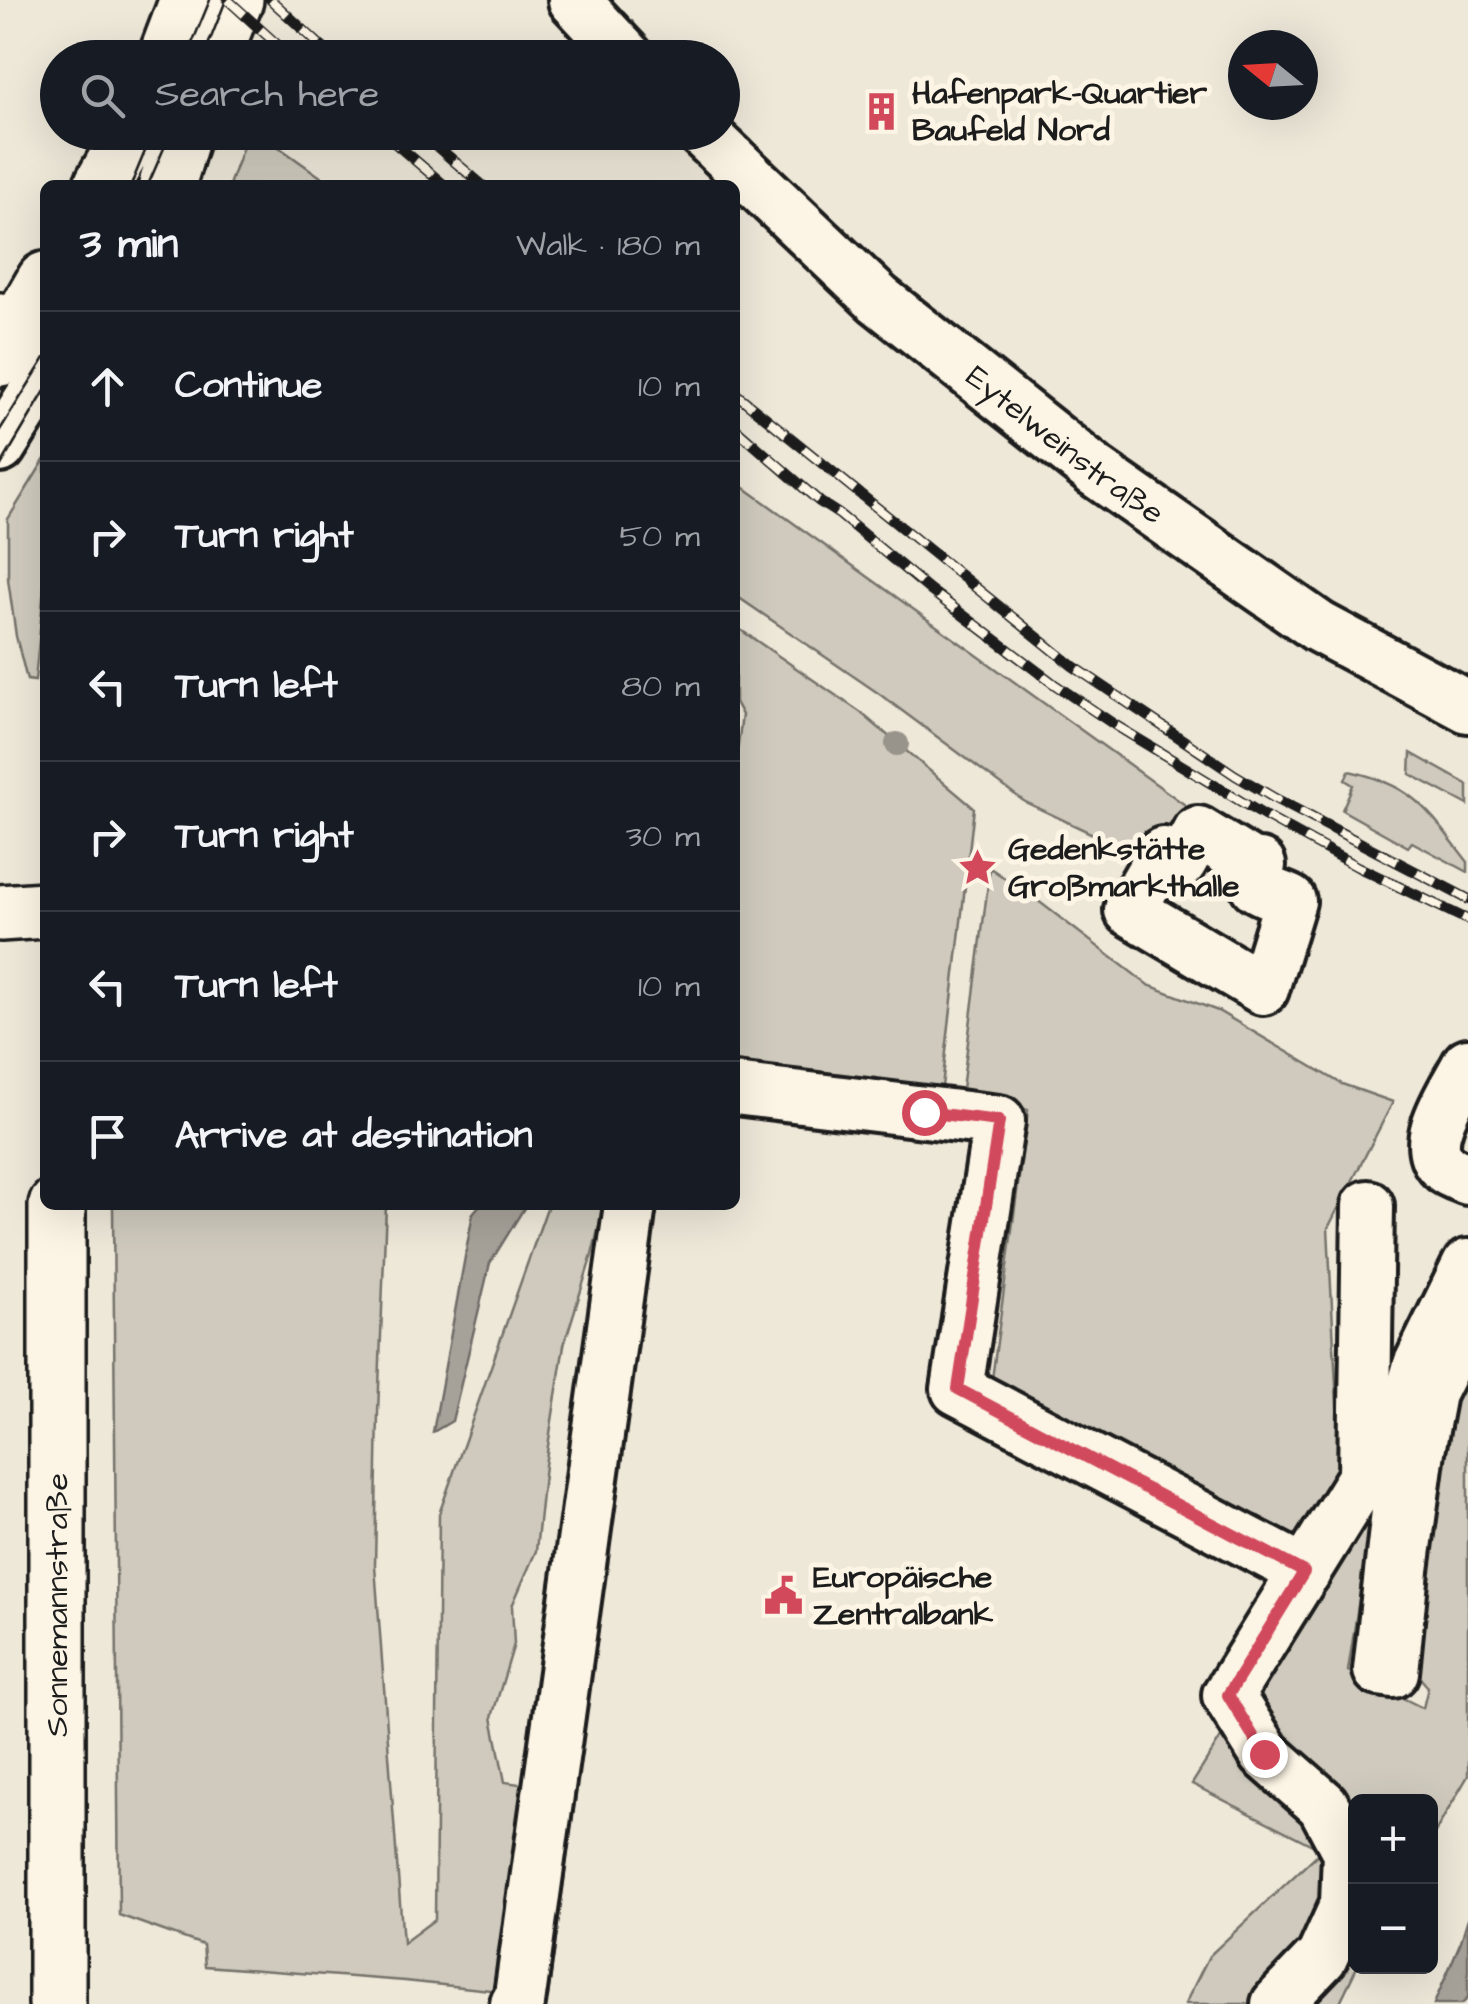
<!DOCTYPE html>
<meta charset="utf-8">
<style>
body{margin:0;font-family:"Architects Daughter",sans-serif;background:#242831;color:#f1f3f6}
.controls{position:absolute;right:30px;bottom:30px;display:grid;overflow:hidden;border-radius:15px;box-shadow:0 10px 40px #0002}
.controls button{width:90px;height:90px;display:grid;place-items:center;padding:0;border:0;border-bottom:2px solid #363941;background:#171b24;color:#f1f3f6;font:50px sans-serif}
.compass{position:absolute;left:1228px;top:30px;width:90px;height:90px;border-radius:50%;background:#171b24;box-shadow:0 10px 40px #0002;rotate:288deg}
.stop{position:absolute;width:30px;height:30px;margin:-22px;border:8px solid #d1495b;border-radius:50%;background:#fff}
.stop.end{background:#d1495b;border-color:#fff;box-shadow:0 2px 10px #0008}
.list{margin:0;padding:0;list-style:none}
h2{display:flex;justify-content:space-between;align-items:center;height:130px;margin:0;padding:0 40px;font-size:42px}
h2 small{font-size:32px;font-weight:400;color:#9ea1a6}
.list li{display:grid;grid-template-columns:65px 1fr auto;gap:30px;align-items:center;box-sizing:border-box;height:150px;padding:0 40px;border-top:2px solid #363941}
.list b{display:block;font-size:38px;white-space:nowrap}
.list em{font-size:32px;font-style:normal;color:#9ea1a6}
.icon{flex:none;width:55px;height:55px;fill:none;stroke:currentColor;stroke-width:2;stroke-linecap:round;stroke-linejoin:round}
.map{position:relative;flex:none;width:1468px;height:2004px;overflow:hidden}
.search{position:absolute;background:#171b24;box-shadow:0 10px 40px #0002;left:40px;top:40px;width:700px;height:110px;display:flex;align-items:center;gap:25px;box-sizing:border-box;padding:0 35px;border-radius:55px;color:#9ea1a6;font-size:38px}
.panel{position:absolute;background:#171b24;box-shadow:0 10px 40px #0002;left:40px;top:180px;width:700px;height:1030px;border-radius:15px}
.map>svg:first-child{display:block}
</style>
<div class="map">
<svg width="1468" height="2004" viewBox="0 0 1468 2004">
<rect width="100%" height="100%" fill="#eee8d9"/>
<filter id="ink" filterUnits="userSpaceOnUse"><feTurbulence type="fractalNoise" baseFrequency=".01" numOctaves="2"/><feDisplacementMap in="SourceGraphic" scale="20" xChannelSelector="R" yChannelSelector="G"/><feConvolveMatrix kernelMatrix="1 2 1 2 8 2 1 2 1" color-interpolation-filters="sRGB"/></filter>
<g filter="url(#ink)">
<path fill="#cfcabd" stroke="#76736c" stroke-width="2.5" d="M248,133H259L332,185H229Z
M45,459V576L35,681L27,680L16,636L8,579V519Z
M735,481L1188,807L1156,864L1025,802L878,693L735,595Z
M735,626L860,712L974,808L942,1087L735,1067V769L742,715L735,702Z
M1411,753L1468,785V805L1410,774Z
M1349,771C1415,785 1429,812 1468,862V872L1412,842L1408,847L1342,810L1353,785L1345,780Z
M990,868L1037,900L1148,985L1218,1011L1342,1084L1393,1102L1328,1228L1341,1484L1300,1559L990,1394L1028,1110L962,1089Z
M113,1205H386L378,1413L375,1566L403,1943L435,1919L439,1514L548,1205H604L592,1255L564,1345L545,1465L536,1551L512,1606L514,1644L492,1717L505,1782L576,1792L548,1996L405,1981L205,1966L203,1945L119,1915Z
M1468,1342V1776L1431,1839L1430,1802H1356V1966L1357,1967L1339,2004H1185L1209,1956L1322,1850L1192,1784L1376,1488L1348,1671L1423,1708L1428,1687L1405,1661L1442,1396Z"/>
<path fill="#a7a299" stroke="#6f6c67" stroke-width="2.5" d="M480,1205H526L490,1263L452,1421L433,1432L473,1213Z
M1468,1918V1998L1462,2004H1434L1461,1941Z"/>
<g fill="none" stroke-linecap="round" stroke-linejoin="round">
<defs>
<g id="minor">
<path d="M574,0L628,58"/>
<path id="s1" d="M702,132L878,299L1095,471L1319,627L1468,707"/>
<path d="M0,447L45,375"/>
<path d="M1198,832L1252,865H1260L1256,886C1266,893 1279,895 1290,901L1263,989L1130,910L1163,853L1181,862Z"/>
<path d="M1468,1064C1455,1090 1415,1144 1445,1168C1451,1173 1461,1176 1468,1179"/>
<path d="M735,1089L999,1121L957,1389L1305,1572"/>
<path d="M1468,1265L1419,1365L1410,1397L1379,1670L1393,1672L1403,1570L1419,1451L1430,1393L1468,1317"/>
<path d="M516,2004L519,2003L630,1205"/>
<path d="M1277,2004L1322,1957L1346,1904L1348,1852L1323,1805L1265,1754L1228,1695L1364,1476L1368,1206"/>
</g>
<path id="major" d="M166,58L188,0
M212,58L235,0
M102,185L132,132
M167,185L183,132
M0,321L45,370
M0,358L45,280
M0,913L45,910
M57,2004V1205"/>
</defs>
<use href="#minor" stroke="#1c1c1c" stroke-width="58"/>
<use href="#major" stroke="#1c1c1c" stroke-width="62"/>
<use href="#minor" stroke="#fcf5e5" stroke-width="50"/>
<use href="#major" stroke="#fcf5e5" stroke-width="55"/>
<path stroke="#1c1c1c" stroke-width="2.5" d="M186,58L210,0
M203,58L226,0
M131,185L153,132
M148,185L171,132
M0,430L45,358
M0,467L45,391"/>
<defs>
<path id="rail" d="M228,0L292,58
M271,0L334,58
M382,132L444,185
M420,132L482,185
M735,393L1073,666L1235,775L1276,799L1468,899
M735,428L820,502L840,515L930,590L1054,684L1115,725L1265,816L1358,867L1468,920"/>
</defs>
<use href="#rail" stroke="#1c1c1c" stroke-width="11"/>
<use href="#rail" stroke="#fcf5e5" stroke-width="8" stroke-dasharray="22" stroke-linecap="butt"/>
</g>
<circle fill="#98948b" cx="897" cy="744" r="12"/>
</g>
<g fill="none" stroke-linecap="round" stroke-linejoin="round" filter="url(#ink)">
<path stroke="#d1495b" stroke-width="12" d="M924,1112L999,1121L958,1389L1304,1572L1228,1695L1264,1754"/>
</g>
<defs>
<symbol id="building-bare" viewBox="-9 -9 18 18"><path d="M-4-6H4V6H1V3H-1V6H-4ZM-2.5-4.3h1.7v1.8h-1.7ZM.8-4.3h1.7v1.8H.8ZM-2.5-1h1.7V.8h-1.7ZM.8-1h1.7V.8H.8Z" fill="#d1495b" stroke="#fcf5e5" stroke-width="2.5" paint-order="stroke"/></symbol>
<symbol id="sight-bare" viewBox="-9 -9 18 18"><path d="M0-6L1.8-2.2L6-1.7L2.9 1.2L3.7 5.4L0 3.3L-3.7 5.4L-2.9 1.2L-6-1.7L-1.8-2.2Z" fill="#d1495b" stroke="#fcf5e5" stroke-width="2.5" paint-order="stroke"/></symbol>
<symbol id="civic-bare" viewBox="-9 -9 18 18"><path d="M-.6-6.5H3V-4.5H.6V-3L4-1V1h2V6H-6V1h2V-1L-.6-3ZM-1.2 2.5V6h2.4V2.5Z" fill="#d1495b" stroke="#fcf5e5" stroke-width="2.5" paint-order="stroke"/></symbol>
</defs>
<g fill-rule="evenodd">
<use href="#building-bare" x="854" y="84" width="55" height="55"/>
<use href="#sight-bare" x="950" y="840" width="55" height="55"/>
<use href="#civic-bare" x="756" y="1568" width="55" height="55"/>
</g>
<g text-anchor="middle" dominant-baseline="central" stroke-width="10" stroke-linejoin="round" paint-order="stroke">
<g font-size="32" font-weight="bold" fill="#1c1c1c" stroke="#fcf5e5" text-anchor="start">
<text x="912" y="93">Hafenpark-Quartier<tspan x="912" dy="37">Baufeld Nord</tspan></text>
<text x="1008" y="849">Gedenkstätte<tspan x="1008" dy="37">Großmarkthalle</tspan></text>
<text x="813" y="1577">Europäische<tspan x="813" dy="37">Zentralbank</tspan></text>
</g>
<g font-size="32" fill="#1c1c1c" stroke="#fcf5e5">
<text stroke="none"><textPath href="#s1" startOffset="480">Eytelweinstraße</textPath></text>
<text transform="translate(57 1605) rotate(-90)">Sonnemannstraße</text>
</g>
</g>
</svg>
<div class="controls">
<button>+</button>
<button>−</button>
</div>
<svg class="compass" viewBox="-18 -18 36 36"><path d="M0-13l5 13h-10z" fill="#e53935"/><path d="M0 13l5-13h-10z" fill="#9ea1a6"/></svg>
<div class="stop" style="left:924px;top:1112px"></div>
<div class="stop end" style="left:1264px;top:1754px"></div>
<div class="search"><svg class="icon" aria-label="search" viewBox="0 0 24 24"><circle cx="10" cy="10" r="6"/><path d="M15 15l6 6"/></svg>Search here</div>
<section class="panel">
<h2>3 min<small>Walk · 180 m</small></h2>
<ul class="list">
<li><svg class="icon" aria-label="ahead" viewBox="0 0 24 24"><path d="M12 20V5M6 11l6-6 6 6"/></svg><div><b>Continue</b></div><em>10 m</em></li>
<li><svg class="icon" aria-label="right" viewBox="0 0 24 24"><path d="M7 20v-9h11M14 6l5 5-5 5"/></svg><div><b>Turn right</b></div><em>50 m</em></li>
<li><svg class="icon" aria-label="left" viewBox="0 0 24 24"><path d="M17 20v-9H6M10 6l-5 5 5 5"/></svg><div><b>Turn left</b></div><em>80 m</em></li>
<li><svg class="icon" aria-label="right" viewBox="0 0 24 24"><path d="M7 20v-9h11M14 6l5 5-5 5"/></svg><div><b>Turn right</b></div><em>30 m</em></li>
<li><svg class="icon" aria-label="left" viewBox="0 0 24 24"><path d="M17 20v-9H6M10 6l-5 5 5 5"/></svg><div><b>Turn left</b></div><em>10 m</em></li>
<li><svg class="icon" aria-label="arrive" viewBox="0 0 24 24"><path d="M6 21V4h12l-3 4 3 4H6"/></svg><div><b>Arrive at destination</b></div></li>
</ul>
</section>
</div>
